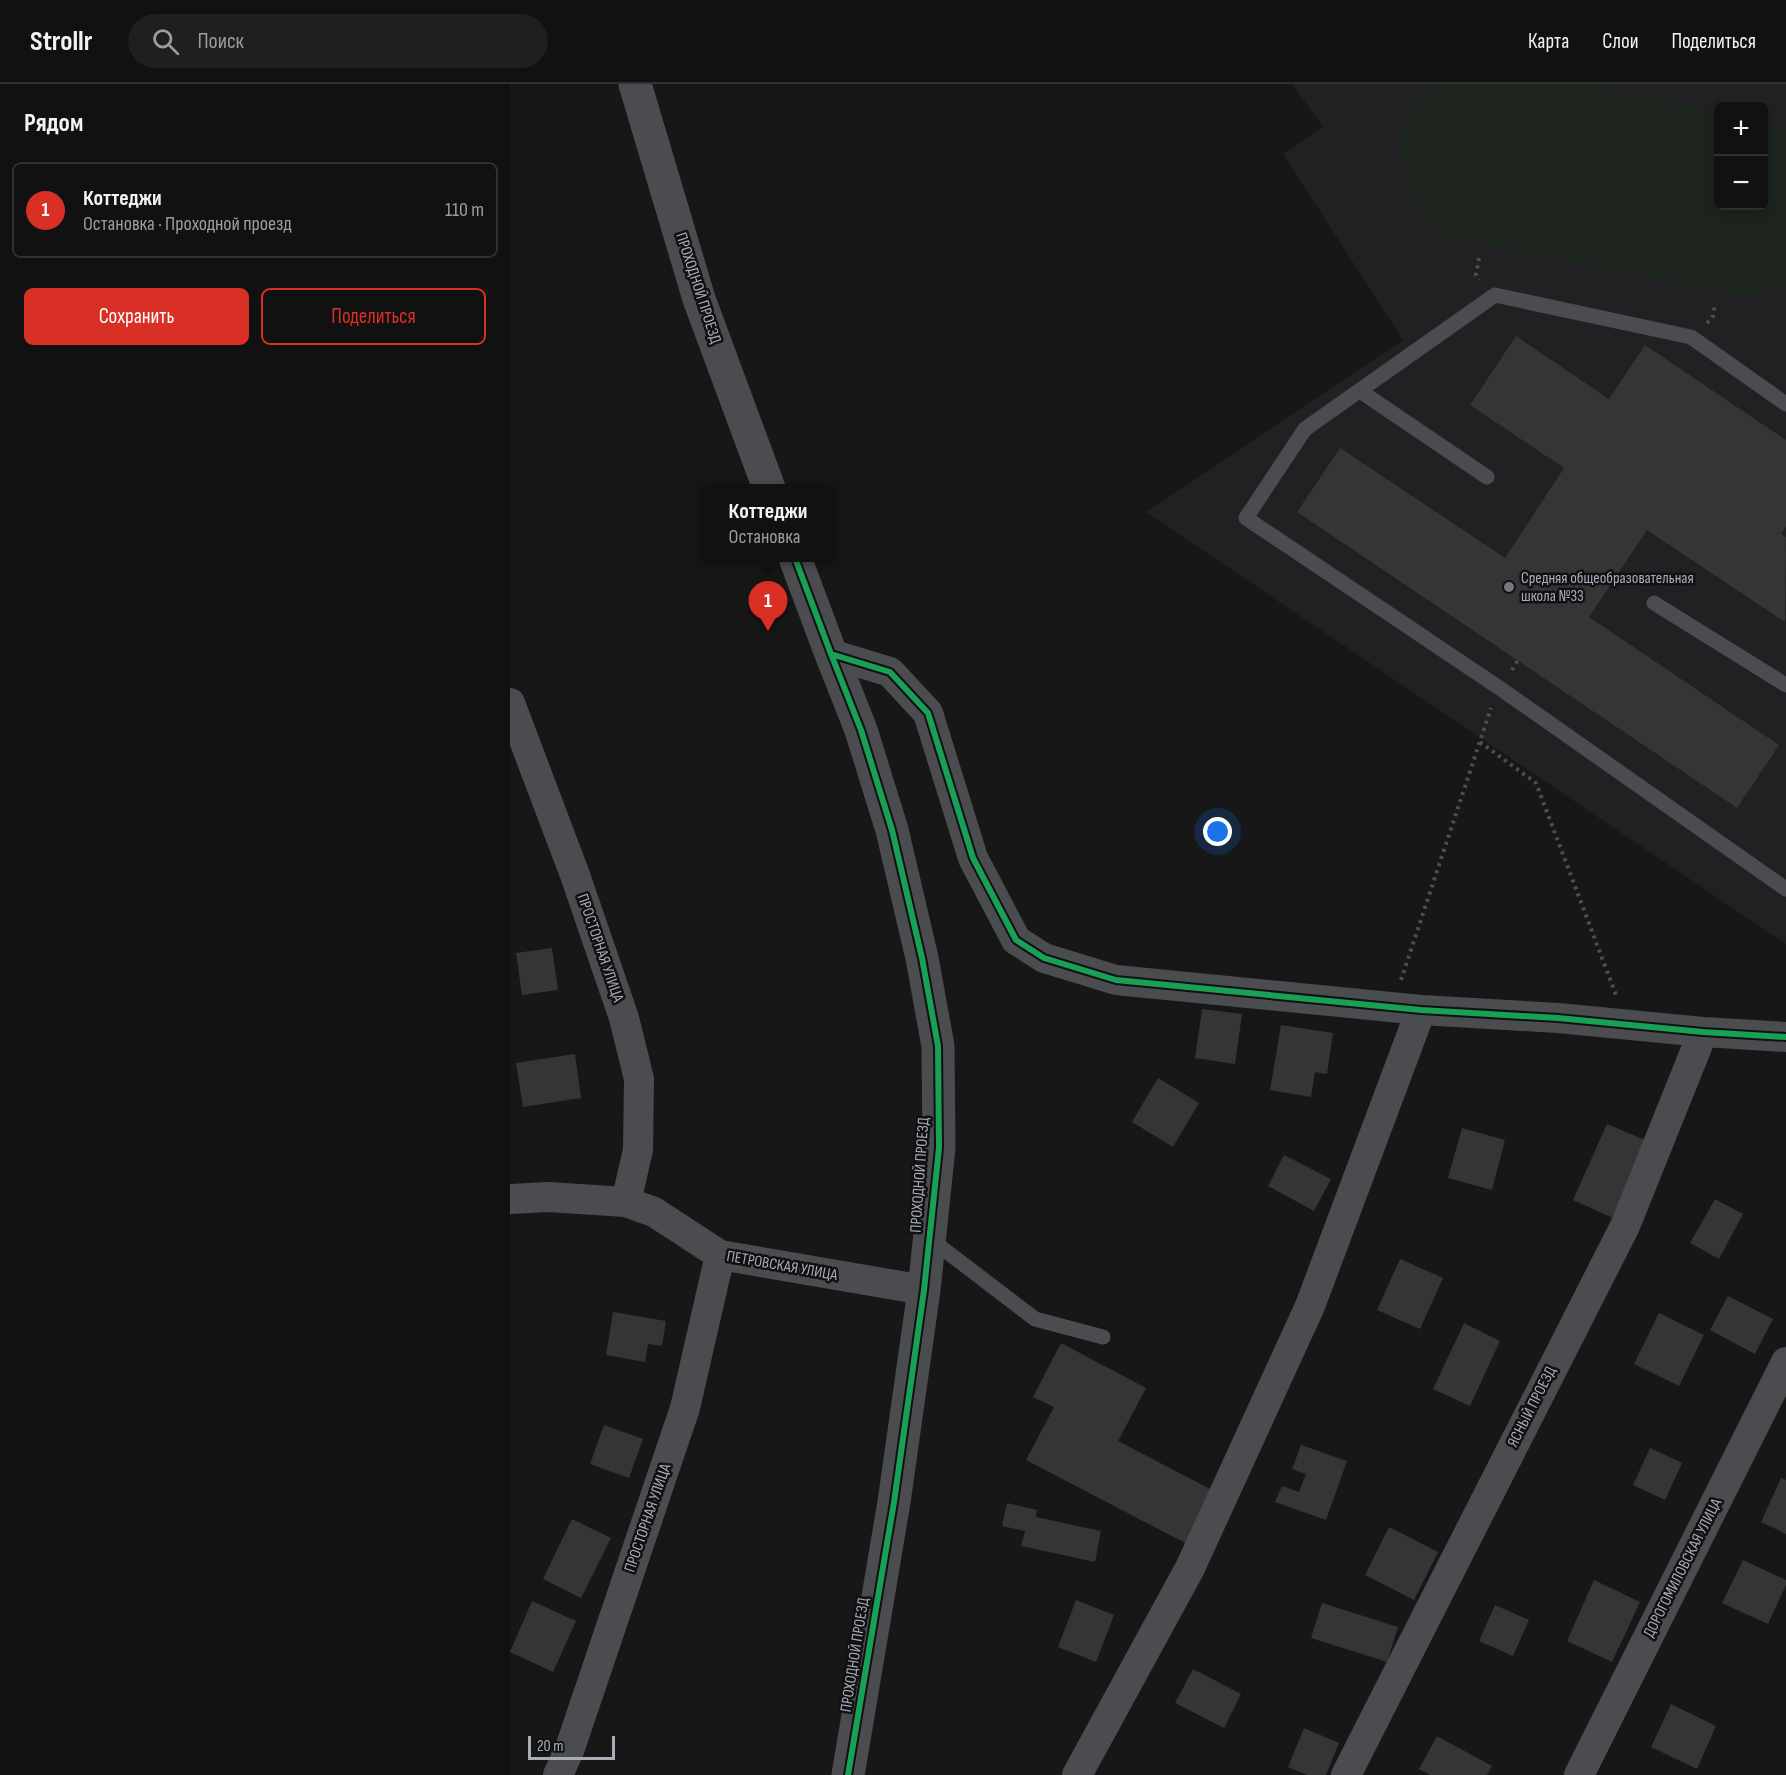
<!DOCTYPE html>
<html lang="ru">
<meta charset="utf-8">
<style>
body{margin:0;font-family:"Sofia Sans Condensed",sans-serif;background:#1e1f1f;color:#f1f3f6}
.controls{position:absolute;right:18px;top:18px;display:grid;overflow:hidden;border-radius:9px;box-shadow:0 3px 9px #0003}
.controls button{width:54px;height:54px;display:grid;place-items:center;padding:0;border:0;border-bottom:2px solid #303131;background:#111;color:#f1f3f6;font:30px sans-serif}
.scale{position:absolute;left:18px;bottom:15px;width:87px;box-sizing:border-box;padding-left:6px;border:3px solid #a8adb8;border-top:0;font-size:16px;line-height:21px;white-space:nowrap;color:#a8adb8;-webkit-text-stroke:4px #111113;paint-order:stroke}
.you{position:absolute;left:708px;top:748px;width:21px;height:21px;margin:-15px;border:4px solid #fff;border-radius:50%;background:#1a73e8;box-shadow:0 0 0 9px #1a73e833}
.badge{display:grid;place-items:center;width:39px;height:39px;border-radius:50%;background:#d93025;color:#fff;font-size:20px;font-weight:700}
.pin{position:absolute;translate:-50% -50px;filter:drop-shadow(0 2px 3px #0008)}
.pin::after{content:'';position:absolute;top:32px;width:21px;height:18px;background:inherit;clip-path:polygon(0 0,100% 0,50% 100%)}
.popup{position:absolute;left:189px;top:400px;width:138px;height:78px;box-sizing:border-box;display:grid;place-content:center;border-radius:9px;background:#111;filter:drop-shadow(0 2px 4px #0005);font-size:20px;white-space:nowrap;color:#9c9d9f}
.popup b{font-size:22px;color:#f1f3f6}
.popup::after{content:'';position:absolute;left:50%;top:100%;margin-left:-12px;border:12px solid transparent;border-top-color:#111}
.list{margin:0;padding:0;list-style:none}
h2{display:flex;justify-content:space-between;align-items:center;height:78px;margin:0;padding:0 24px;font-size:26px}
h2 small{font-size:20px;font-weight:400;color:#9c9d9f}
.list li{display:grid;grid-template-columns:39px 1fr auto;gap:18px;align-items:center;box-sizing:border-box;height:96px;margin:0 12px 12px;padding:0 12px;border:2px solid #303131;border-radius:9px}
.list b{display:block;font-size:22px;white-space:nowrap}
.list p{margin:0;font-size:20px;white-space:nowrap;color:#9c9d9f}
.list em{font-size:20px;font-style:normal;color:#9c9d9f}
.actions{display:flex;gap:12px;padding:18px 24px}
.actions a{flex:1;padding:14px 0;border:2px solid #d93025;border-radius:9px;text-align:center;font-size:21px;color:#d93025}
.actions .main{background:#d93025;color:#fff}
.icon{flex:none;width:33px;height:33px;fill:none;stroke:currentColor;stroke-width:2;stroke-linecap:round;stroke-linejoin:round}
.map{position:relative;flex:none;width:1276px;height:1691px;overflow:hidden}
header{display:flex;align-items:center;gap:36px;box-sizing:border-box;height:84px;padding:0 30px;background:#111;border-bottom:2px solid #303131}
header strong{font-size:28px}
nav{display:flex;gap:33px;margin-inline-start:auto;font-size:21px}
.search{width:420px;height:54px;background:#1e1f1f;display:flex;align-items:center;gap:15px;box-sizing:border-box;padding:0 21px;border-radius:33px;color:#9c9d9f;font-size:22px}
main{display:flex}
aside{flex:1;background:#111}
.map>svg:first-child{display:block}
</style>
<header>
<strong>Strollr</strong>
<div class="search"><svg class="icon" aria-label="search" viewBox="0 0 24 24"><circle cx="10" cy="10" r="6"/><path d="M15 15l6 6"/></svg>Поиск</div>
<nav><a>Карта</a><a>Слои</a><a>Поделиться</a></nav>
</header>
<main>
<aside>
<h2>Рядом<small></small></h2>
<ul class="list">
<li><span class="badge">1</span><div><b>Коттеджи</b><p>Остановка · Проходной проезд</p></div><em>110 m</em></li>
</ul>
<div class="actions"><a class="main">Сохранить</a><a>Поделиться</a></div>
</aside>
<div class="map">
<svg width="1276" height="1691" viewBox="0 0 1276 1691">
<rect width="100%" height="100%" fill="#171717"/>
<path fill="#212123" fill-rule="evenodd" d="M782,0H1276V860L636,428L893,256L773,70L813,43ZM1208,22H1254V122H1208Z"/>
<path fill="#1d241e" d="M926,0H1079L1208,27V122H1254V36L1276,43V201L1265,207L1232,213L950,156L929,149L906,123L894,93L888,66L897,30Z"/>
<path fill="#353536" d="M1006,252L1099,315L1135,261L1276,356V443L1271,450L1276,453L1275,538L1137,446L1079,533L1269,661L1227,724L787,428L830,364L995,474L1054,384L960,321Z
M42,864L48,906L12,911L6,869Z
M692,925L732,930L725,980L685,974Z
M771,941L823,949L817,990L805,988L801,1013L760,1006Z
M65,970L71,1014L13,1023L6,979Z
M648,994L689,1019L663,1063L622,1038Z
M1097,1040L1137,1057L1103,1134L1063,1116Z
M952,1044L995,1056L982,1106L938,1094Z
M774,1071L821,1095L804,1127L758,1102Z
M1205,1115L1233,1130L1209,1175L1180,1159Z
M890,1175L933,1194L910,1245L867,1226Z
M1218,1212L1263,1235L1245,1270L1200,1246Z
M103,1228L156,1237L152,1262L138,1260L135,1278L96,1271Z
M1149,1229L1194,1251L1169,1302L1124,1280Z
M954,1239L990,1257L960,1322L923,1305Z
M551,1259L636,1304L608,1357L704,1407L677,1460L516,1376L544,1323L523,1313Z
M94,1341L133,1355L119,1394L80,1380Z
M791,1361L837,1377L816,1436L765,1418L772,1402L789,1408L796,1390L782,1385Z
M1140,1364L1172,1379L1155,1416L1123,1401Z
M1271,1394L1276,1396V1450L1251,1438Z
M497,1419L527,1426L526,1433L591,1447L585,1478L511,1462L515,1447L492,1442Z
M62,1435L101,1454L71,1514L33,1495Z
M879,1443L928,1468L904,1516L855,1491Z
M1233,1476L1276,1496V1501L1258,1540L1212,1519Z
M1084,1496L1130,1518L1102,1578L1057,1557Z
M566,1516L604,1531L586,1578L548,1563Z
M22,1517L66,1537L43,1588L0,1568Z
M812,1519L888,1543L877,1578L801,1554Z
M985,1521L1019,1536L1003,1572L969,1557Z
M683,1585L731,1610L714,1644L665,1619Z
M1161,1620L1206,1642L1187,1685L1141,1663Z
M794,1644L829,1659L816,1691H797L778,1683Z
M927,1652L982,1682L977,1691H920L909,1685Z"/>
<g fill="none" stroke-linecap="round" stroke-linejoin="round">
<path stroke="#4d4e52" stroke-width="4" stroke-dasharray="3 4.5" stroke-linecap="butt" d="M969,174L966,191L969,196
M1197,239L1203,232L1205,220
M1002,586L1008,576
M970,658L1026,699L1106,911
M891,896L981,624"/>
<path stroke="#4b4c50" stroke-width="15" d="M850,307L977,393
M1276,320L1181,253L985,211L795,345L736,434L991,605L1276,805
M1144,519L1276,601
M419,1154L525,1235L593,1253"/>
<path stroke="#4b4c50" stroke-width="30" d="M321,570L380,588L418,629L463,774L506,856L534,874L606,896L911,926L1048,934L1193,948L1276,953
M0,619L65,791L114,934L129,995L128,1066L116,1118
M0,1115L38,1113L116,1118L144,1128L210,1171L414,1206
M48,1691L60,1664L175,1324L210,1171
M567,1691L680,1484L800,1222L911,926
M836,1691L1115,1142L1193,948
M1069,1691L1276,1278"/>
<path stroke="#4b4c50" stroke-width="33" d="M125,0L189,215L259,404
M285,474L321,570L351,646L382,746L412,874L428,962L429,1064L414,1206L384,1418L338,1691"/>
<defs>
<path id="cycleway" d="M285,474L321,570L351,646L382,746L412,874L428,962L429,1064L414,1206L384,1418L338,1691
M321,570L380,588L418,629L463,774L506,856L534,874L606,896L911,926L1048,934L1193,948L1276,953"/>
</defs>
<use href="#cycleway" stroke="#111113" stroke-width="10"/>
<use href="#cycleway" stroke="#1a9f57" stroke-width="6"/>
</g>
<circle fill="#757880" stroke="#111113" stroke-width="2" cx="999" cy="503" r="6"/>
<g text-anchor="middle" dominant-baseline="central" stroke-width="5" stroke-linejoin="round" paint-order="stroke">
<g font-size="16" fill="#a8adb8" stroke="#111113">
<text transform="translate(188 204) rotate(72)">ПРОХОДНОЙ ПРОЕЗД</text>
<text transform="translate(90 864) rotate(71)">ПРОСТОРНАЯ УЛИЦА</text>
<text transform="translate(410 1091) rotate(-86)">ПРОХОДНОЙ ПРОЕЗД</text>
<text transform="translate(272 1182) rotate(10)">ПЕТРОВСКАЯ УЛИЦА</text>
<text transform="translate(1022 1323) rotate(-63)">ЯСНЫЙ ПРОЕЗД</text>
<text transform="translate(138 1434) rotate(-71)">ПРОСТОРНАЯ УЛИЦА</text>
<text transform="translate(1173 1484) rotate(-63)">ДОРОГОМИЛОВСКАЯ УЛИЦА</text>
<text transform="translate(345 1571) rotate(-81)">ПРОХОДНОЙ ПРОЕЗД</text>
</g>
<g font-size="16" fill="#a8adb8" stroke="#111113" text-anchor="start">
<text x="1011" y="494">Средняя общеобразовательная<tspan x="1011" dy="18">школа №33</tspan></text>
</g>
</g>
</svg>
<div class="controls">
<button>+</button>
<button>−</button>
</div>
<div class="scale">20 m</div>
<div class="you"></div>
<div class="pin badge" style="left:258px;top:547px">1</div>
<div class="popup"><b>Коттеджи</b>Остановка</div>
</div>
</main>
